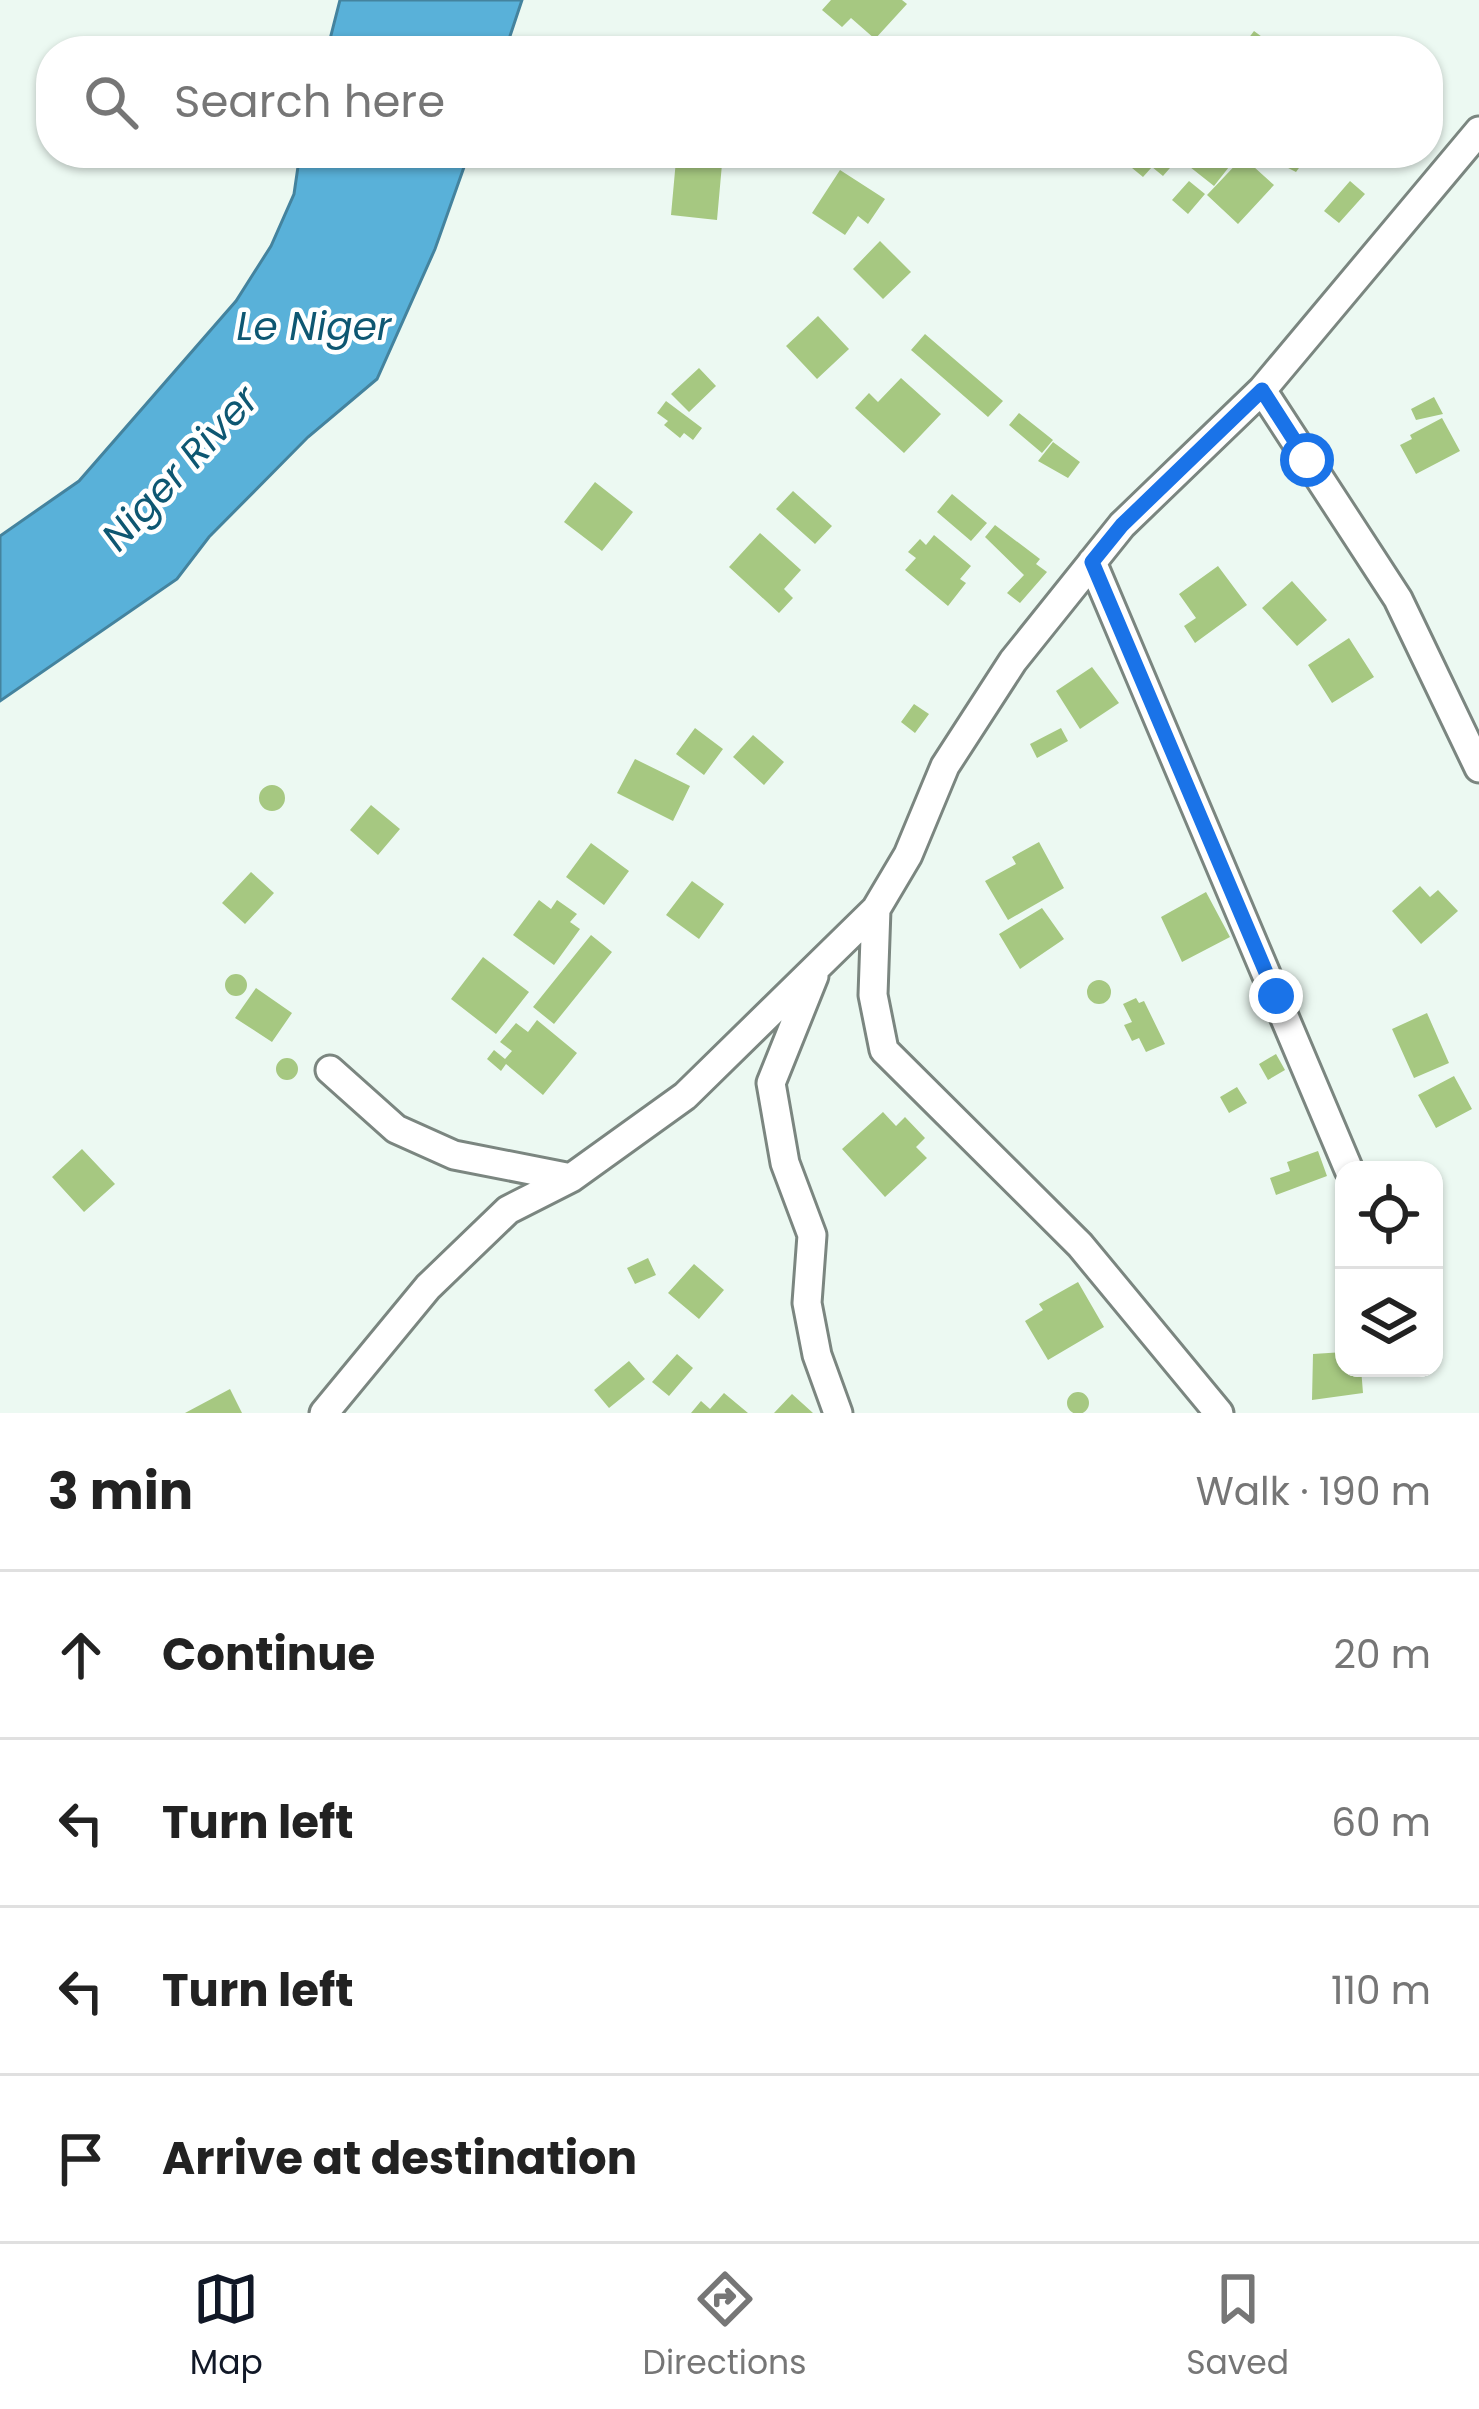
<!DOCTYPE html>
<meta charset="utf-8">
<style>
body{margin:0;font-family:Poppins,sans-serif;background:#f2f2f2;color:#222}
.controls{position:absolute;right:36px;bottom:36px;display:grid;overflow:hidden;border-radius:24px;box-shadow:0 3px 9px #0004}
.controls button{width:108px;height:108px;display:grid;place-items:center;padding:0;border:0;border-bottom:3px solid #e0e0e0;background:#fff;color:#222;font:60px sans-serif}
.stop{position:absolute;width:36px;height:36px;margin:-27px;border:9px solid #1a73e8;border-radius:50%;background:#fff}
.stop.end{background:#1a73e8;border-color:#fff;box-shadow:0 3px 12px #0008}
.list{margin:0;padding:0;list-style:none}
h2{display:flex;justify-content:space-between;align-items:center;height:156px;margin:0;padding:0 48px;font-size:51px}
h2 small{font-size:39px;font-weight:400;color:#767676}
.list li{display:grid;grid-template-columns:78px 1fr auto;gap:36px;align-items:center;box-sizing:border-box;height:168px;padding:0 48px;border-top:3px solid #e0e0e0}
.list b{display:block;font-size:45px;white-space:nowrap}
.list em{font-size:39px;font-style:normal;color:#767676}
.icon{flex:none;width:66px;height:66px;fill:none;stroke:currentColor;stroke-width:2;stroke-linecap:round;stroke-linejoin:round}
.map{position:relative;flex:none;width:1479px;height:1413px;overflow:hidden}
.search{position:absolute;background:#fff;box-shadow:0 3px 9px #0004;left:36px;right:36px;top:36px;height:132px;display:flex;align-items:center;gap:30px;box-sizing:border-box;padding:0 42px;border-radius:48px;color:#767676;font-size:45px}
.sheet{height:828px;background:#fff}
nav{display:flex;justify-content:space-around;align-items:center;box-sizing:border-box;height:168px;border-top:3px solid #e0e0e0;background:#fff;font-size:33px;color:#767676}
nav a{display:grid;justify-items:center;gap:6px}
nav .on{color:#111827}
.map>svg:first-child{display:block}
</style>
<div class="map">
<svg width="1479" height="1413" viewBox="0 0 1479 1413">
<rect width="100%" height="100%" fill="#ecf9f2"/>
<path fill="#59b1d9" stroke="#44839e" stroke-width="3" d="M340,0H522L505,51H327Z
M300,153H469L435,249L377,379L308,437L209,537L177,579L0,701V536L79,481L236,301L271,246L294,194Z"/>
<path fill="#a6c881" d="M831,0H902L907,4L875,39L851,18L842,27L822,10Z
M1254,31L1281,51H1239Z
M1134,153H1183L1163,176L1152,167L1143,177L1126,163Z
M1201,153H1240L1214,186L1190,167Z
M1259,153H1310L1296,172Z
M1243,157L1274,185L1238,224L1207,195Z
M676,160L722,164L717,220L671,215Z
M840,170L885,199L868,224L858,216L845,235L812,213Z
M1189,181L1205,194L1188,214L1172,200Z
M1350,181L1365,194L1339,223L1324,211Z
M880,241L911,272L883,299L853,269Z
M818,316L849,349L817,379L786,346Z
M925,334L1003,401L988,417L911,350Z
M699,368L716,386L689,412L671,394Z
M901,378L941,414L904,453L855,408L869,393L878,402Z
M1434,397L1443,414L1416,420L1411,409Z
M666,401L702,428L693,440L684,433L680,438L664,425L668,421L657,413Z
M1019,413L1053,440L1042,453L1009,425Z
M1442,418L1460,451L1416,474L1400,445L1412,439L1410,435Z
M1053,442L1080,462L1068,478L1038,461Z
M595,482L633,512L602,551L564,522Z
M793,491L832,526L815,544L776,509Z
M952,494L987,523L971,541L937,512Z
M995,525L1040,559L1036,564L1047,572L1020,603L1007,593L1024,575L985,537Z
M760,533L801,570L784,589L793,598L779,613L729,567Z
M934,535L971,566L960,579L966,583L948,606L905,570L916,558L908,552L920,539L926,545Z
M1218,566L1247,605L1195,643L1184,626L1196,618L1179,594Z
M1292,581L1327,620L1297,646L1262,608Z
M1349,638L1374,677L1332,703L1308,665Z
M1092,667L1119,703L1080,729L1056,691Z
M914,704L929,714L915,733L901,722Z
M695,728L723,749L704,775L676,754Z
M1061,728L1068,741L1037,758L1030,744Z
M753,735L784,762L764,785L733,757Z
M635,759L690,786L673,821L617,793Z
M259 798a13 13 0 1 1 26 0a13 13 0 1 1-26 0Z
M371,805L400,829L378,855L350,830Z
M1039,842L1064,888L1008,920L985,881L1016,864L1012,857Z
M591,843L629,871L604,905L566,877Z
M251,872L274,893L245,924L222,903Z
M692,881L724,904L699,939L666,915Z
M1420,886L1430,897L1438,890L1458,911L1421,944L1392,911Z
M1206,892L1230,937L1182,962L1161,917Z
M539,900L551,909L557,900L577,914L570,922L580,929L554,965L513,935Z
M1042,908L1064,939L1020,969L999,934Z
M591,935L612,952L554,1024L533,1007Z
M483,957L529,992L496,1034L451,999Z
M225 985a11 11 0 1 1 22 0a11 11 0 1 1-22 0Z
M1087 992a12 12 0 1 1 24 0a12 12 0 1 1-24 0Z
M256,988L292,1013L272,1042L235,1018Z
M1136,998L1139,1003L1144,1001L1165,1044L1146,1052L1139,1038L1132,1041L1124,1025L1132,1022L1123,1004Z
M1427,1013L1449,1063L1414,1078L1392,1029Z
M537,1020L577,1053L543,1095L506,1064L501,1071L487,1059L494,1050L505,1059L512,1051L500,1042L516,1023L528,1032Z
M1276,1054L1285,1070L1268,1080L1259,1064Z
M276 1069a11 11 0 1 1 22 0a11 11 0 1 1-22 0Z
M1454,1076L1472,1109L1436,1128L1418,1095Z
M1237,1087L1247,1103L1229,1113L1220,1097Z
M883,1112L896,1126L905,1117L925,1138L916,1147L927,1158L885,1197L842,1149Z
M82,1149L115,1184L84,1212L52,1177Z
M1318,1151L1327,1176L1276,1195L1270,1178L1290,1171L1287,1162Z
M648,1258L656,1275L635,1284L627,1268Z
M694,1264L724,1290L699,1319L668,1293Z
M1078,1282L1104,1327L1048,1360L1025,1321L1043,1310L1039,1304Z
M1344,1352V1368H1361L1363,1393L1312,1400L1313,1354Z
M677,1354L693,1368L669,1396L652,1382Z
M629,1361L645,1379L609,1408L594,1390Z
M230,1389L242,1413H185Z
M1067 1403a11 11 0 1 1 22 0a11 11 0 1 1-22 0Z
M724,1393L748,1413H691L701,1401L710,1409Z
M792,1394L813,1413H774Z"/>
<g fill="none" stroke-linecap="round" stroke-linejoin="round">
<defs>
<path id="minor" d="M1262,390L1398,599L1479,768
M1092,562L1349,1170
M876,909L873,995L884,1050L1080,1245L1219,1413
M814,976L771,1083L785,1163L812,1235L807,1303L817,1355L838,1413
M330,1070L396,1129L454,1155L571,1178
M324,1413L428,1287L508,1210L571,1178L685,1096L876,909L908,855L945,766L1013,661L1122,525L1262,390L1479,131"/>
</defs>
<use href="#minor" stroke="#7b8680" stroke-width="33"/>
<use href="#minor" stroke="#fff" stroke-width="27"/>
</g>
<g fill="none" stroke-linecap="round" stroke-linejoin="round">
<path stroke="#1a73e8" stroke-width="15" d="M1276,996L1092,562L1122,525L1262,390L1307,460"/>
</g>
<g text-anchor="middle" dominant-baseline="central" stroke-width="9" stroke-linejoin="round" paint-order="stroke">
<g font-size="39" font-style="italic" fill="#0e5772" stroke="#fff">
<text x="314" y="326">Le Niger</text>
<text transform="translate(180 468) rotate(-47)">Niger River</text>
</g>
</g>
</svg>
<div class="controls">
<button><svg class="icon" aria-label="locate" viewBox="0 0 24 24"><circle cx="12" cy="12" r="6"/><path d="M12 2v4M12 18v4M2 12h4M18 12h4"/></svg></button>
<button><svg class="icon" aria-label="layers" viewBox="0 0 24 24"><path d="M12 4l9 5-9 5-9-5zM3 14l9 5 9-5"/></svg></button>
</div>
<div class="stop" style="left:1307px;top:460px"></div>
<div class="stop end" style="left:1276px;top:996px"></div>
<div class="search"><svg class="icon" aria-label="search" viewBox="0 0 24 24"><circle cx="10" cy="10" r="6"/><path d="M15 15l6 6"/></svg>Search here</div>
</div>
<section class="sheet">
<h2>3 min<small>Walk · 190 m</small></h2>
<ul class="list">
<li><svg class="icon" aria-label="ahead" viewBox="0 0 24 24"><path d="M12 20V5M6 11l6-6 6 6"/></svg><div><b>Continue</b></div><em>20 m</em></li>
<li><svg class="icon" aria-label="left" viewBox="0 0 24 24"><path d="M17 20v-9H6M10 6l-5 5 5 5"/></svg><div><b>Turn left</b></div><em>60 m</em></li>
<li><svg class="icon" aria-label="left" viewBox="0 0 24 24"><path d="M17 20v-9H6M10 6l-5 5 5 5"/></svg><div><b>Turn left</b></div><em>110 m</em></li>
<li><svg class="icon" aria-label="arrive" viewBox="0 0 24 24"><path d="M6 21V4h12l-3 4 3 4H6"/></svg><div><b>Arrive at destination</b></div></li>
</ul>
</section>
<nav>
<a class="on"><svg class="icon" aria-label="map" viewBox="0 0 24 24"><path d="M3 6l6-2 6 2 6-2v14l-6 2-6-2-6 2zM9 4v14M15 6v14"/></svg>Map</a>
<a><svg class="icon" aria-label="directions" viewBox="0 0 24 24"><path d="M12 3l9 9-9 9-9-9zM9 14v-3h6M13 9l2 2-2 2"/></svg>Directions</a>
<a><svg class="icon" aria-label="saved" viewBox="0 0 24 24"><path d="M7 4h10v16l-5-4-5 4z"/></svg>Saved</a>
</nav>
